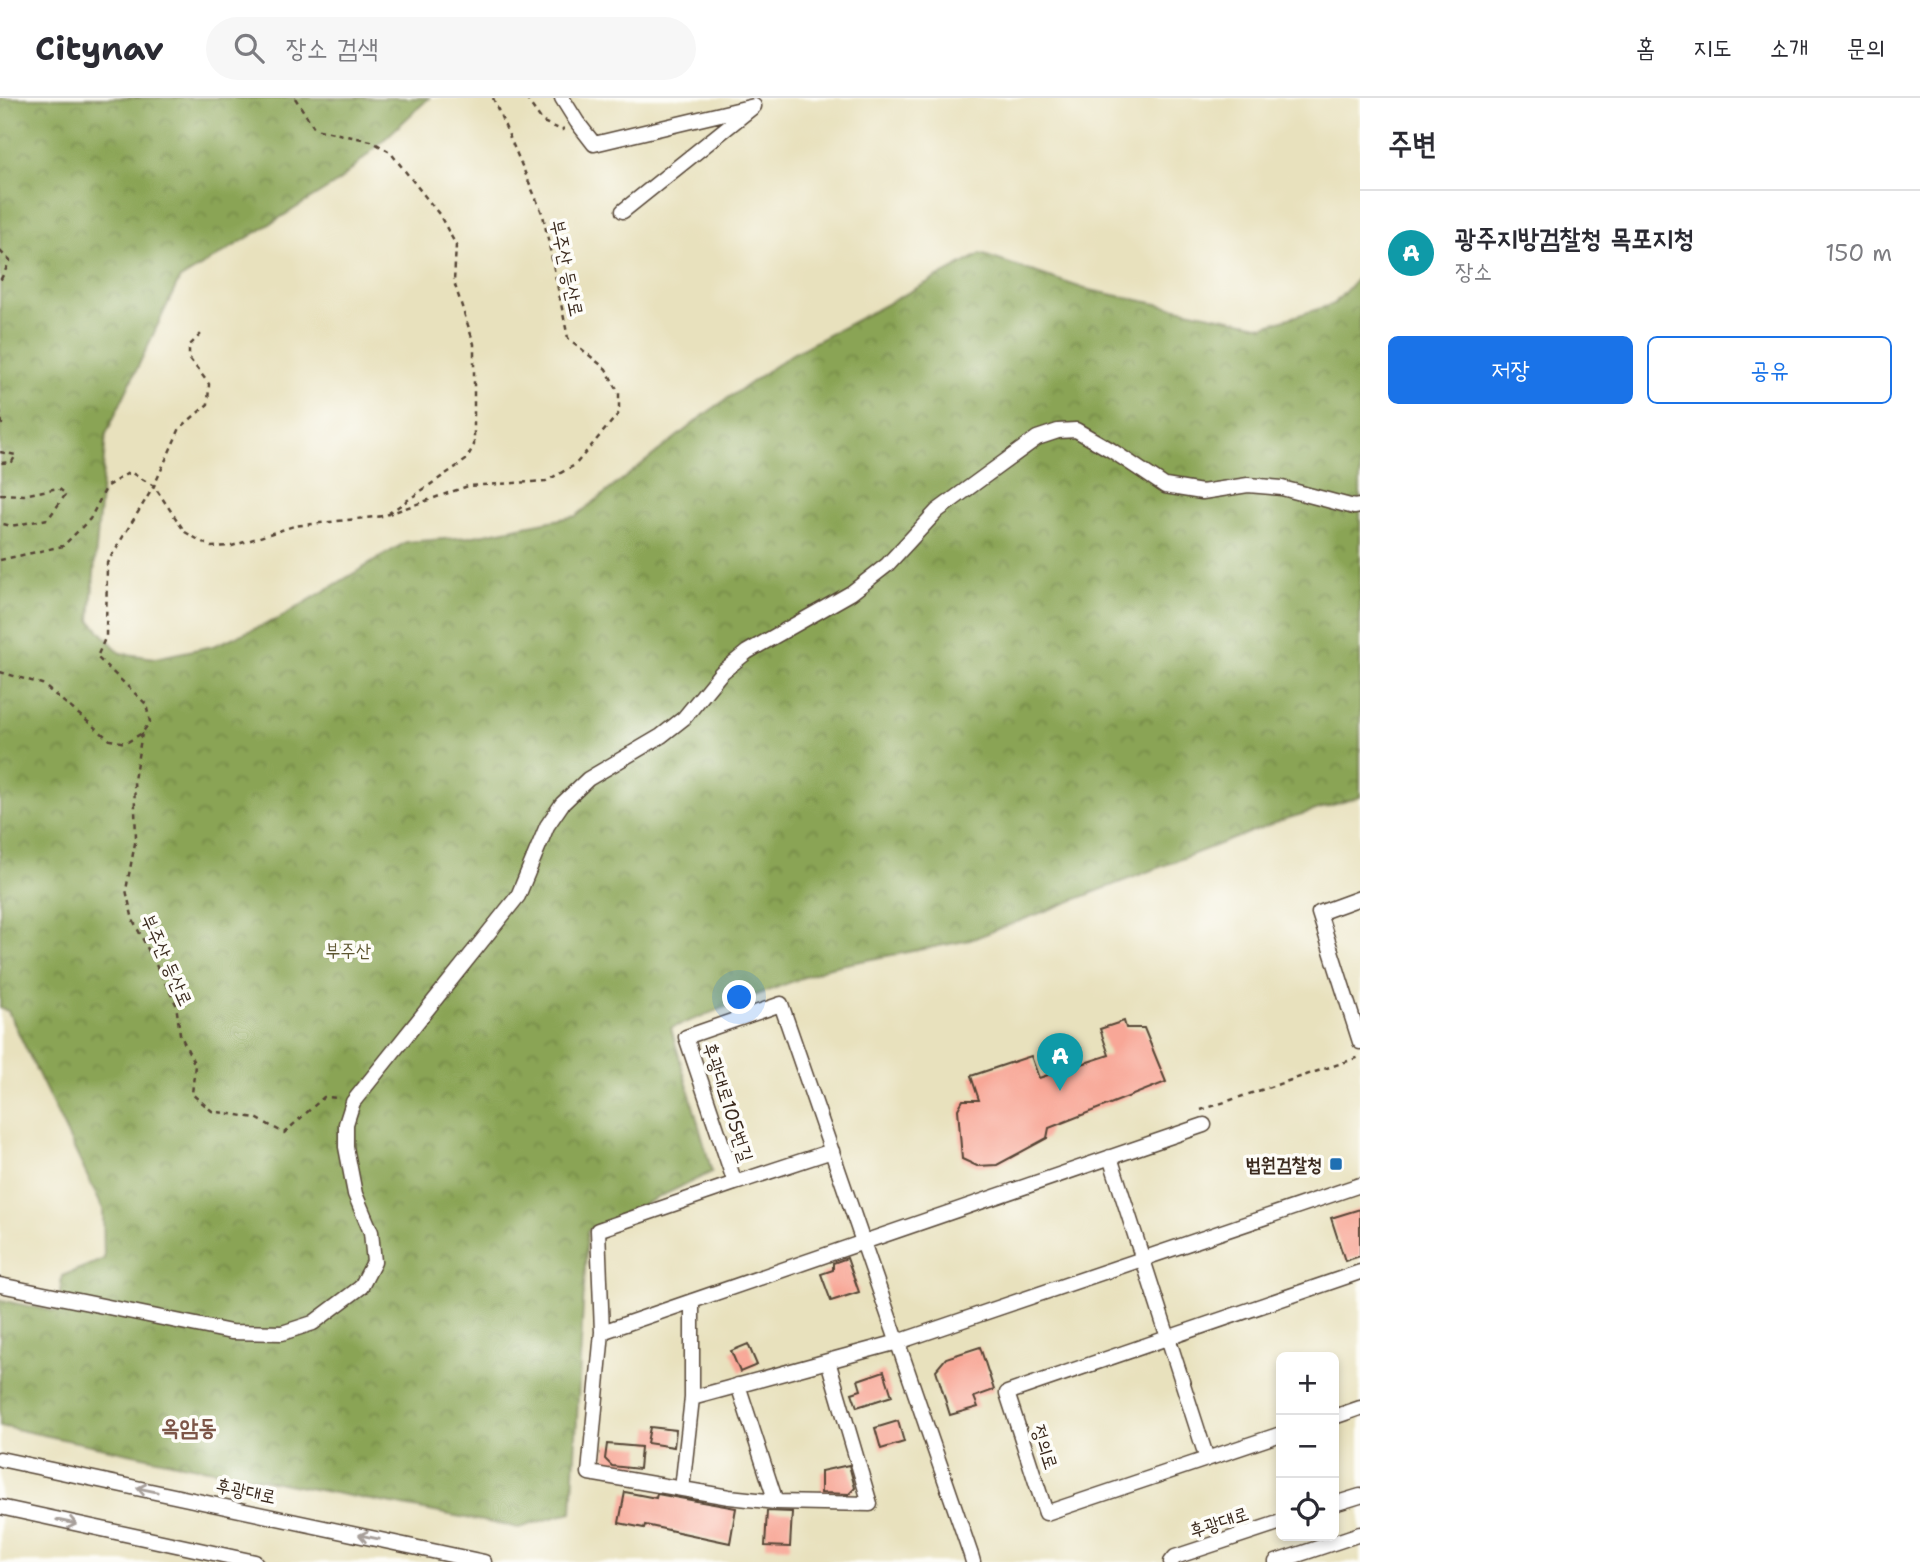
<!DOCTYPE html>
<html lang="ko">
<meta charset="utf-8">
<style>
body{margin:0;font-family:"Shantell Sans","Poor Story",sans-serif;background:#f7f7f7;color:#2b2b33}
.controls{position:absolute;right:21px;bottom:21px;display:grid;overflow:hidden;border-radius:10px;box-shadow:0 4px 10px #0003}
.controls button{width:63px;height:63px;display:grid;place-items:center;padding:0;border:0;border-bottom:2px solid #e1e1e2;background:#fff;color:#2b2b33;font:35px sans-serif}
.you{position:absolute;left:740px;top:900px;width:24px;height:24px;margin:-18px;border:5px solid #fff;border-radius:50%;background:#1a73e8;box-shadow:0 0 0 10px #1a73e833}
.badge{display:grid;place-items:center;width:46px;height:46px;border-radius:50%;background:#1a73e8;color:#fff;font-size:23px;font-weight:700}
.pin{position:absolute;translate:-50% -58px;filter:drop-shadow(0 2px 4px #0008)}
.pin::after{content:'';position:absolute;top:37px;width:24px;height:21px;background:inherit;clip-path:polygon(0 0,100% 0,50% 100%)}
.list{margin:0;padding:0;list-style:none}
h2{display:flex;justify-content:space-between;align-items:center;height:91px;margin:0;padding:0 28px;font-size:30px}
h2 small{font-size:23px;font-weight:400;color:#7c7c81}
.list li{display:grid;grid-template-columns:46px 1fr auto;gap:21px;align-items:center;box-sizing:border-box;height:126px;padding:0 28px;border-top:2px solid #e1e1e2}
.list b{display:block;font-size:26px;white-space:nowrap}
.list p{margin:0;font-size:23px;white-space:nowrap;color:#7c7c81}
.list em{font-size:23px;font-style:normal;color:#7c7c81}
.actions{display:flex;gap:14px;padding:21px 28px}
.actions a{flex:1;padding:16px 0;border:2px solid #1a73e8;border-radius:10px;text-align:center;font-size:24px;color:#1a73e8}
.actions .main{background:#1a73e8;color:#fff}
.icon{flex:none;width:38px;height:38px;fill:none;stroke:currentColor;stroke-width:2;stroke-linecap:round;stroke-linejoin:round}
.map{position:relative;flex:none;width:1360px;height:1464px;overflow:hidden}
header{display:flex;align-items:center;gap:42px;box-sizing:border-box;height:98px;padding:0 35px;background:#fff;border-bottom:2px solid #e1e1e2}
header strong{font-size:33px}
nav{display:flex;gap:38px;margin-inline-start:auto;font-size:24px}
.search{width:490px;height:63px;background:#f7f7f7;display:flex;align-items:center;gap:18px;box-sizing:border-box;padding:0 24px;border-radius:38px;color:#7c7c81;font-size:26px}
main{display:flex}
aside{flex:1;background:#fff}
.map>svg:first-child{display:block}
</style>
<header>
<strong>Citynav</strong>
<div class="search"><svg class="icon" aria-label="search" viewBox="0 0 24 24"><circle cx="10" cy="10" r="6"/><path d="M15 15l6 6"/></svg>장소 검색</div>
<nav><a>홈</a><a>지도</a><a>소개</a><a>문의</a></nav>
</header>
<main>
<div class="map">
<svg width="1360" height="1464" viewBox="0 0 1360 1464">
<defs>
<pattern id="forest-crowns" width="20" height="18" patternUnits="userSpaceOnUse" patternTransform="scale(1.75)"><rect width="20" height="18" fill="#8aa455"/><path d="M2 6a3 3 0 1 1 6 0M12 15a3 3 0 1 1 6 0" fill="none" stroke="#728646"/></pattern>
</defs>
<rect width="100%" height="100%" fill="#fdfcf7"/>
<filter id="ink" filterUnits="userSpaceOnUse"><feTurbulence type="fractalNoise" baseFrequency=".0143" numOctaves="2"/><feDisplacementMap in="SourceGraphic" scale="14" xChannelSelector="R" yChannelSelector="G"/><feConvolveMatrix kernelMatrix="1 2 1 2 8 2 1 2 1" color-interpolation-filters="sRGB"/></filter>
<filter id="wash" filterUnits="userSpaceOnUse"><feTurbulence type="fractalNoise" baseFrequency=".00686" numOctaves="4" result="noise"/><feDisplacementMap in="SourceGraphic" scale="28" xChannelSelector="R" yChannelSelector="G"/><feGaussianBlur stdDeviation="1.57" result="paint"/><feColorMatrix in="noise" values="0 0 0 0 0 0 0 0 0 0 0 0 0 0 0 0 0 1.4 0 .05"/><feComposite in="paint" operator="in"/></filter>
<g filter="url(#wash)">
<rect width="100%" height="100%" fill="#e8e1bd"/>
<path fill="url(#forest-crowns)" stroke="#62673a" stroke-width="2" d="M0,0H429L338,84L179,182L106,336L90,522L120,555L155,560L213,548L276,522L406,444L469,439L576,418L708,314L792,256L981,156L1085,191L1264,228L1334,206L1360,177V699L1282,722L970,842L830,869L671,930L712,1074L587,1133L572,1414L519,1430L176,1365L0,1328V1202L58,1214L62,1178L104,1161L103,1111L8,913L0,910Z"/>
<g id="blocks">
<path fill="#f8a797" d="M1124,923L1126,930H1144L1166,984L1049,1030L1047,1040L997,1067L977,1068L962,1061L958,1011L963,1002H979L971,978L1031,958L1039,980L1109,957L1100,931Z
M1360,1111V1158L1345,1163L1331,1120Z
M847,1160L859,1194L831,1203L821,1176L833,1172V1165Z
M748,1246L757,1267L740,1274L731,1253Z
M980,1249L994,1292L974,1299L978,1309L950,1317L936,1272L946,1260Z
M884,1273L892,1298L857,1309L852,1295L861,1292L858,1282Z
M898,1323L904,1344L881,1351L875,1330Z
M650,1329L676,1332L674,1349L647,1345Z
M607,1346L641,1349L639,1371L612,1368L605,1361Z
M849,1367L855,1390L849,1396L821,1395V1373Z
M625,1394L656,1400L657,1396L736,1410L730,1445L645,1427L644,1430L619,1425Z
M767,1413L792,1414L790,1449L765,1448Z"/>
</g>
</g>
<g filter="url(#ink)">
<use href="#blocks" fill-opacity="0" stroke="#554536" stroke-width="2"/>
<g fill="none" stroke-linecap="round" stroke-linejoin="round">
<defs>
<path id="minor" d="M562,0L577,24L594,46L754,8L623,113
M1360,800L1319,815L1360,944
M1110,1059L1207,1361
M735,1085L832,1053
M0,1187L231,1234L282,1235L313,1225L361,1189L374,1164L371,1134L355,1096L346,1049V1026L353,1004L518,798L547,728L562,706L588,681L661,638L684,620L721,575L747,554L851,495L887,467L937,413L1037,340L1058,333L1076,332L1111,352L1165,388L1202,394L1248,387L1282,390L1354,409L1360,408
M602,1234L1204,1027
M738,1287L776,1404
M692,1300L828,1263
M1334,1319L1360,1310
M1281,1336L1046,1415L1007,1295L1360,1174
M0,1361L484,1464
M682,1391L692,1300V1203
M1334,1406L1360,1398
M0,1409L255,1464
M973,1464L971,1457C908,1273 844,1090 781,906L686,939L735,1085L598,1132L602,1234L589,1375L729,1399L776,1404L870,1406L828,1263L898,1244L1360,1087
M1171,1464L1175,1459L1281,1424
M1276,1464L1360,1436"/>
</defs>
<use href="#minor" stroke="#554536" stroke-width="17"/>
<path stroke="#554536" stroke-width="2.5" stroke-dasharray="5 5" stroke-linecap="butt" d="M295,0L315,31L371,43L390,54L439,116L456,147L454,184L474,246V347L466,362L389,415
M526,0L543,24L562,32L564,30
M0,153L10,163L0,183
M0,312L2,326H0
M0,354L16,357L12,364L0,365
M0,396L24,397L58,390L66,396L48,421L11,428L0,425
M0,462L63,448L90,421L107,388L130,374L154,388L185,434L211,449L232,448L294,428L383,418L468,388L546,383L575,367L619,315V295L606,271L568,240L543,117L493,0
M0,574L42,586L110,642L126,645L142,635L150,624L146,606L97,559L106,538L107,465L154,388L180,330L208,306L209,286L189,260V248L203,234
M142,635L134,682L136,740L126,792L133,822L176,906L180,936L195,967L192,996L212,1013L256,1020L284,1035L324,999L340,1000
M1201,1012L1360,959"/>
<use href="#minor" stroke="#fff" stroke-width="14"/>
</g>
<defs><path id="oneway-shaft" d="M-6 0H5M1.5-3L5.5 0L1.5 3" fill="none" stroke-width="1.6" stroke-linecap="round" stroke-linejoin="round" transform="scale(1.75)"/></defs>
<g stroke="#a79f9a">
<use href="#oneway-shaft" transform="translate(147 1392) rotate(-168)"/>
<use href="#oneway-shaft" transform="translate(67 1424) rotate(12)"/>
<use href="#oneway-shaft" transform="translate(369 1439) rotate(-168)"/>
</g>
</g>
<rect fill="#1f6fb2" stroke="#fdfcf7" stroke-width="2.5" x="1329" y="1059" width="14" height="14" rx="3.5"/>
<g text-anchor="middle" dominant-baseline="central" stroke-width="7" stroke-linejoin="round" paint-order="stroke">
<g font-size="19" fill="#3b2a1e" stroke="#fdfcf7">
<text transform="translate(567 170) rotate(78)">부주산 등산로</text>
<text transform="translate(167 862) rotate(66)">부주산 등산로</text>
<text transform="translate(728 1004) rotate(72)">후광대로105번길</text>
<text transform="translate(1045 1349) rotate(72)">정의로</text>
<text transform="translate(246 1393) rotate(12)">후광대로</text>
<text transform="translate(1219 1424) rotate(-18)">후광대로</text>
</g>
<g font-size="19" fill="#5e5631" stroke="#fdfcf7">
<text x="348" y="852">부주산</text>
</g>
<g font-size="19" font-weight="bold" fill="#3b2a1e" stroke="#fdfcf7" text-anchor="end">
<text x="1322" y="1066">법원검찰청</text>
</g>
<g font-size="23" font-weight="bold" fill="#7d5648" stroke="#fdfcf7">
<text x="189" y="1329">옥암동</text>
</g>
</g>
</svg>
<div class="controls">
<button>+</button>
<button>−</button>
<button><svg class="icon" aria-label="locate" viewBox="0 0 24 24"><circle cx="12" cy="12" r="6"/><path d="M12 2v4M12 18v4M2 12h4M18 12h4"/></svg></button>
</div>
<div class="you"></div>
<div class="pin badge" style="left:1060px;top:993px;background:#0f9aa8">A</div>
</div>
<aside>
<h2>주변<small></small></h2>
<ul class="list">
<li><span class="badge" style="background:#0f9aa8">A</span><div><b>광주지방검찰청 목포지청</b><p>장소</p></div><em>150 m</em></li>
</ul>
<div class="actions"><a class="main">저장</a><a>공유</a></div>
</aside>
</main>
